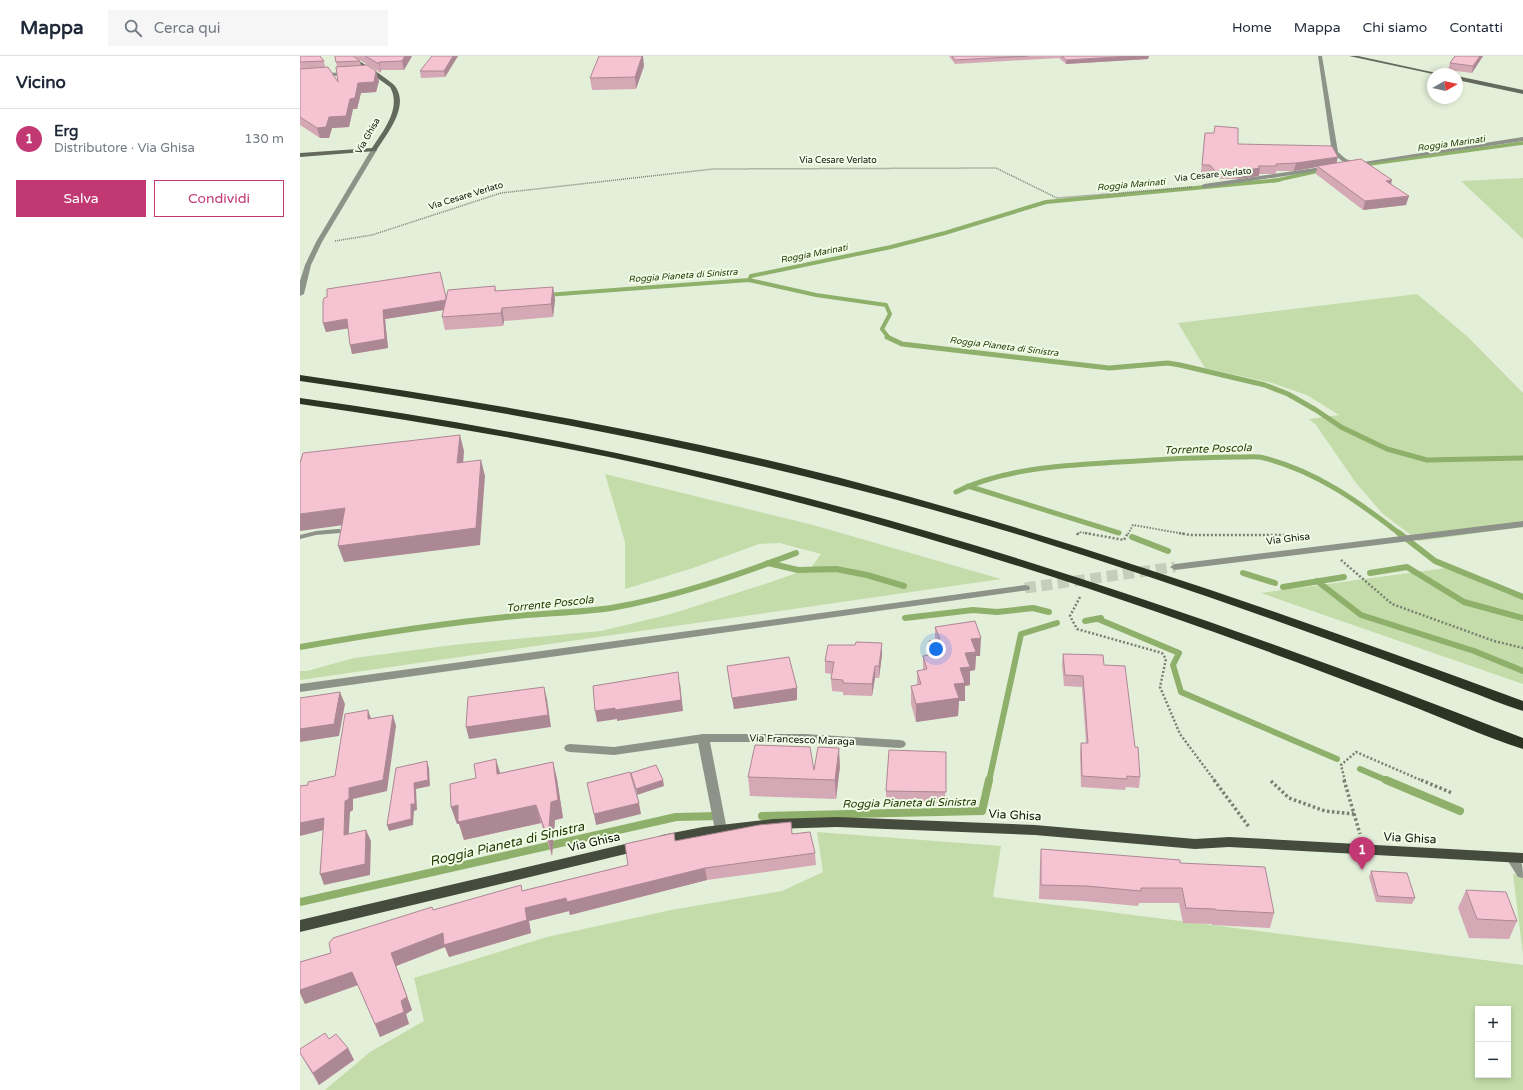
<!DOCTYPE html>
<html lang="it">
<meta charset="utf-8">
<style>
body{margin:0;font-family:"Varela Round",sans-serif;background:#f6f6f7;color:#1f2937}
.controls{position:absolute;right:12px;bottom:12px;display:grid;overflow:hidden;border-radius:0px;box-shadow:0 2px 6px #0003}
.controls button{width:36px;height:36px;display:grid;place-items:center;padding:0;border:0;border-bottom:1px solid #e0e1e3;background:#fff;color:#1f2937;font:20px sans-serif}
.compass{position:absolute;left:1127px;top:12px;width:36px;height:36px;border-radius:50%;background:#fff;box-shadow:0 2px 6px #0003;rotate:81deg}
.you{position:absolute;left:636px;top:593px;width:14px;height:14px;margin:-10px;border:3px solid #fff;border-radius:50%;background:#1a73e8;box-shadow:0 0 0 6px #1a73e833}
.badge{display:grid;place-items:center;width:26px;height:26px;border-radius:50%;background:#c13873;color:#fff;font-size:13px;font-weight:700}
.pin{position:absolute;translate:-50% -33px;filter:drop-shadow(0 1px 2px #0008)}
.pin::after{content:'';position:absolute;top:21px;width:14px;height:12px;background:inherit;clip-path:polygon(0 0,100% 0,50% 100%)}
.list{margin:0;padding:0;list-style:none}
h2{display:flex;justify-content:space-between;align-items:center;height:52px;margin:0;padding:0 16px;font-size:17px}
h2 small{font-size:13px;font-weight:400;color:#747a83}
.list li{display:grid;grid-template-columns:26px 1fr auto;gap:12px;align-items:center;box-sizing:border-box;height:60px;padding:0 16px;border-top:1px solid #e0e1e3}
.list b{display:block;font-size:15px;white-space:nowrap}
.list p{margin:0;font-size:13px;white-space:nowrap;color:#747a83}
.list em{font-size:13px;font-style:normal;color:#747a83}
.actions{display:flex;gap:8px;padding:12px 16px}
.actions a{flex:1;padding:9px 0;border:1px solid #c13873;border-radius:0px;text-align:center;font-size:14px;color:#c13873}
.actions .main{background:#c13873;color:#fff}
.icon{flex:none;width:22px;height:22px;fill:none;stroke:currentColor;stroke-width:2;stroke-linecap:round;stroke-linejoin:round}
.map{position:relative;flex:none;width:1223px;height:1034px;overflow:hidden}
header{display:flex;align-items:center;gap:24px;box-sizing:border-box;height:56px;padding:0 20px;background:#fff;border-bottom:1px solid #e0e1e3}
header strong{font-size:19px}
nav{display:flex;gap:22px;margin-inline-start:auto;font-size:14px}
.search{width:280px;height:36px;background:#f6f6f7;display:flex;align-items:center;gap:10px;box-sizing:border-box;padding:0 14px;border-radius:0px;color:#747a83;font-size:15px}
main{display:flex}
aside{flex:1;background:#fff}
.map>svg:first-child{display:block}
</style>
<header>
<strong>Mappa</strong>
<div class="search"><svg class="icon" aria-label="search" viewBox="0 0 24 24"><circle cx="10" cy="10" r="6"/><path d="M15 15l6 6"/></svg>Cerca qui</div>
<nav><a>Home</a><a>Mappa</a><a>Chi siamo</a><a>Contatti</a></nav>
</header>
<main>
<aside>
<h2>Vicino<small></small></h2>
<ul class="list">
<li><span class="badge">1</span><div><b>Erg</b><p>Distributore · Via Ghisa</p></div><em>130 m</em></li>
</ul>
<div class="actions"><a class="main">Salva</a><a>Condividi</a></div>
</aside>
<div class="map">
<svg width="1223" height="1034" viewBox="0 0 1223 1034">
<rect width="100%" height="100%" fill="#e4efd9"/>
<path fill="#c3dca9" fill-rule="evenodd" d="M1223,122V183L1161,125Z
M1117,238L1168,281L1223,337V471L1119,485L1083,458L1056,427L1016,369L1009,363L1039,359L1007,339L972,327L905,312L878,267Z
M305,418L513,469L701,523L0,624V615H7L54,602L153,589L301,575L371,558L465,528L511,512L521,498L480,487L459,488L393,512L325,533V486Z
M1146,512L1207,538L1223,543V628L961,537Z
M517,776L701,790L693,841L1223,909V1034H25L70,996L124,965L114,922L247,881L371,854L482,835L523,816ZM1178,953H1208V1019H1178Z
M1213,818L1223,819V898Z"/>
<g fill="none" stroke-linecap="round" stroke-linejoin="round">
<path stroke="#8eb06a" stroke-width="3.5" d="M1062,109L1223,87
M973,125L1023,114"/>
<path stroke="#8eb06a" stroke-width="4" d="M449,224L451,220L591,191L645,177L746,146L979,124
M246,239L449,224L516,239L586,249L590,258L582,273L589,282"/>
<path stroke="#8eb06a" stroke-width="5" d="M587,281L602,288L809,312L868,307L880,309L965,329L988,338L1016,354L1041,371L1087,393L1127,404L1223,402
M668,430L819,477
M656,436C715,406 804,408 870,403C894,402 916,401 940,401C947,401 957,400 964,402C1016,415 1059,446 1100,478"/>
<path stroke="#8eb06a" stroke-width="6" d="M1099,477L1135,505L1223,541
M832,481L868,495
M468,507L498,514L536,513L567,519L604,530
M943,517L975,527
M1070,517L1107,511L1164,546L1223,562
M1017,525L1061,559L1174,595L1223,615
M983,531L1044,521
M605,562L673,554L697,556L733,552L749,556
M798,563L879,597L873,609L881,636L1037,703
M785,565L801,562
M0,591C68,579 137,568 206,561C241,557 277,557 311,552C375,541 435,520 496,497
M1060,713L1088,725
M689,725L721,578L757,567"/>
<path stroke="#8eb06a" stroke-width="8" d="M1086,724L1160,755
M462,760L682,755L689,724
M0,846L376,761L419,760"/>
<path stroke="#c4ceba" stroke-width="11" stroke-dasharray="11 5.5" stroke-linecap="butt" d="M725,532L875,511"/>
<path stroke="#788071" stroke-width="1.5" stroke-dasharray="1 1" stroke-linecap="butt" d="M35,185L72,179L201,137L413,113L696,112L757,142L893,131"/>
<path stroke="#788071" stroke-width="2" stroke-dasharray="1.5 1.5" stroke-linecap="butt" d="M778,478L779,476L791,478
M828,478L833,469L885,478"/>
<path stroke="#788071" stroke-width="2.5" stroke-dasharray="2 2" stroke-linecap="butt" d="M785,477L824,484L828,477
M879,477L890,479H995L1000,481
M777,479L778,477
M1041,504L1092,548L1194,585L1223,592
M780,541L770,560L777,573L862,597L866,603L860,631L880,678L915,725
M1045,725L1041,709L1056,696L1123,725"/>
<path stroke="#788071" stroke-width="3.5" stroke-dasharray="2.5 2.5" stroke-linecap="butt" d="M914,724L949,771
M1044,724L1060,778
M1121,724L1152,737
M971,725L989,742L1025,755L1054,758"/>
<path fill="#8e938a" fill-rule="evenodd" d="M37,473H40L41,475L40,477L16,479L0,483V479L16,475Z"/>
<path fill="#8e938a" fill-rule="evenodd" d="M1018,0H1022L1038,96L1046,103L1057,107L1223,81V85L1051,110V108L1042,105L1032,97Z
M52,16L53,17L50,19L0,22V18Z
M74,92L77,94L22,186L11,209L4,238L0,240V225L5,209L16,186L71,94Z
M1029,110L1032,112L1031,113L904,132L901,130L904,128Z
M1223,465V471L875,514L870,511L875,508Z
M725,529L729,530L730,532L729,534L0,636V628Z
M403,678H505L600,684L604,685L606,688L604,691L600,692L505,686H410L427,774L425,777L421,779L417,777L415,774L398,687L314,699L270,696L266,695L264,692L266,689L270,688L314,691Z
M1212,797C1223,801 1223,812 1223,822L1218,821L1206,802L1207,798Z"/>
<path fill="#63695d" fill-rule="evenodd" d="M46,0H51C61,6 89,23 95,30C110,50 87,78 76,95L0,101V97L72,92C83,75 102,52 90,31Z
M1049,0H1058L1141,18H1133Z
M1157,20L1223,34V38L1157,24Z"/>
<path fill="#454c3d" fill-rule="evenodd" d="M537,761L735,769L895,783L929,781L1223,797V807L929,791L895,793L735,779L537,771L473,773L403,781L362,789L358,787L356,784L358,781L362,779L403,771L473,763Z
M338,785L342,786L344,790L342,794L338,795L0,876V864Z"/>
<path fill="#2c3423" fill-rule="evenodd" d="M0,319C189,346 378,379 563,428C787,488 1006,565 1223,645V655C1203,649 1183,640 1163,633C1127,619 1091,606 1055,593C945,553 835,515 723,480C486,408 245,360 0,325Z
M0,342C144,362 286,388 427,422C699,487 963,581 1223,682V693C1183,680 1143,662 1104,647C1022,615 940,585 857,556C678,494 495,441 309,401C207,380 104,363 0,348Z"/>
</g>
<path fill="#d4a8b5" d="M0,0L24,5L25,11L38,26L37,11L36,6L60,5L61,9L79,25L76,36L61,37L57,53H53L49,71L32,72L29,82H20L0,69Z
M53,0H112L104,14H81V17Z
M158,0L145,21L121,22L120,15Z
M649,0H849L848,3L766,8L759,2L655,8Z
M1155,0H1183L1172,17L1148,14L1150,7Z
M344,10L336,33L292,34L290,22Z
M915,70L938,88L1037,107L1091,128L1106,149L1063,154L1016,118L1017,111L994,115H976V118H959V120L938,123H914L909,117H901L905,77H914Z
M195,230L196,235L253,231L255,244L253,261L204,265L203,270L145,274L142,261L144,254L85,263L88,292L52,298L48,272L26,276L23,267Z
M635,571L680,600H676L675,614L670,615V629L665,630V645H659L658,660L616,666L611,648V630L617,629V615L623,614V600L629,599V585L635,584Z
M763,598L804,609L835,691L840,721L839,732L826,731L825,734L781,731L780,697L781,687H786L782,631L764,630L762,608Z
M582,599L579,622H575L572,640L543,639V636L532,635L531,623L532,618L525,617V605Z
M427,610L497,632V644L434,653Z
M646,696L645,748L586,747V735Z
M253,706L257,723L263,762L255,764L252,800L241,767L164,784L159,768H157L151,751L200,717Z
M540,710L536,743L450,740L448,721Z
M491,766L492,778L515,797L516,809L407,824L270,859L269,855L229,865L231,877L149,901L145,891L96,910L112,954L106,958L109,968L80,981L58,929L5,948L0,937V906L31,897L133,854L222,835L328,809L374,777L375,785Z
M741,793L880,807L974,857L970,872L912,869V868L883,867L879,847H839L838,850L784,845L739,843L740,808Z
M1071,815L1115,842L1112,848L1076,846L1069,821Z
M1166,834L1217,865L1209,883L1169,882L1158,852Z
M29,983L48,992L54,1004L19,1029L5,1006L0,997Z"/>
<path fill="#ac8894" d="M105,0H112L104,14L102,5Z
M153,0H158L145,21L144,15Z
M342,0H343L344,10L336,33L335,21Z
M832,0H849L848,3L766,8V4Z
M1180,0H1183L1172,17L1173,10Z
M79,6L81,14V17L79,8Z
M76,15L79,25L76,36L61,37L57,53H53L49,71L32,72L29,82H20L17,72L50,43L58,27Z
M1038,101L1036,109L1017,110V111L994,115L996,107Z
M960,112L959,120L938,123L940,115Z
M1092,124L1090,133L1086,125Z
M1109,140L1106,149L1063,154L1065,145Z
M253,231L255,244L253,261L251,248Z
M147,244L150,253L85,263L88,292L52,298L50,289L83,254Z
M202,252L204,265L203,270L201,257Z
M47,263L50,272L26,276L23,267Z
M160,379L164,395L162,423L157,407Z
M181,404L185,420L180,489L44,506L38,490Z
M45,452L51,468L0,475V458Z
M681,582L680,600H676L675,614L670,615V629L665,630V645H659L658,660L616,666V648L654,628L671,583Z
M582,587V599L579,622V610Z
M575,610V622L572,640V628Z
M380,627L383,655L317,665V663L297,666L295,655Z
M244,631L247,643L251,671L169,683L166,671Z
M497,632V644L434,653L432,642Z
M40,636L45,648L39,680L0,686V673Z
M68,654L72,665L68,663Z
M93,659L96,670L87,735L53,743V754L50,756L48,790L44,779L45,745L49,732Z
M539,692L540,710L536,743L535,724Z
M196,703L201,720L197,718Z
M127,705L129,712L130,730L116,733L117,754L114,755L113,769L89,775L87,769L111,748L114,727Z
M253,706L257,723L263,762L255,764L252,800L248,783Z
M363,724L364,730L337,739L336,733Z
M339,747L341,758L296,769L294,758Z
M158,749H236L241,767L164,784L159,768H157L151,751Z
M24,762L28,773L0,780V767Z
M66,774L71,785L70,819L24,829L20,818Z
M405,812L407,824L270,859L269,855L229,865L231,877L149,901L145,891L96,910L112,954L106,958L109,968L80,981L75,968L101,945L91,897L143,877L225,852L266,842Z
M52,916L58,929L5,948L0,937V934Z
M48,992L54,1004L19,1029L13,1017Z"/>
<path fill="#f6c3d3" stroke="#ac8894" d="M0,0H20L24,5L0,6Z
M35,0H53L60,5L36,6L35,1Z
M65,0H105L102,5L79,6V8Z
M132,0H153L144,15H120Z
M299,0H342L335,21L290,22Z
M652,0H728L655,4Z
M762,0H832L766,4Z
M1155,0H1180L1173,10L1150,7Z
M67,9L76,15L74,26L58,27L55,42L50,43L46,60L29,61L26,71L17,72L0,61V13L28,11L38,26L36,11Z
M915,70L938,72V88L1032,90L1038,101L996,107L976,108L977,110H958L960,112L940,115H915L910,109H902L905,77H914Z
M1061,103L1092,124L1086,125L1109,140L1065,145L1017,110Z
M140,216L146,241V244L83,254L85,283L50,289L47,263L23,267V246L24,242L27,241V233Z
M195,230V235L253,231L251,248L202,252L201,257L142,261L148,234Z
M160,379L157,407L181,404L176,472L38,490L45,452L0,458V407L3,397Z
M675,565L681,582L671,583L676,596L665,597L670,611L660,612L665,627L654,628L659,642L616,648L611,630L621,628L617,615L627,613L623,600L634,598L629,585L640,583L635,571Z
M556,586L582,587L579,610H575L572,628L543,627V624L531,623L534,606L525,605L528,589H555Z
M763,598L803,599L804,609L825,610L835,691H838L840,721L827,720V723L782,720L781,687H788L783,620L765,619Z
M489,601L497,632L432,642L427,610Z
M378,616L381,644L315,654V652L295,655L293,630Z
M244,631L248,659L166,671L168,641Z
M40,636L34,668L0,673V642Z
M68,654V663L93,659L83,724L49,732V743L45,745L44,779L66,774L65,808L20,818L24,762L0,767V730L8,729V726L35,720L45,658Z
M455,689L510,691L514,714L518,691L539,692L535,724L448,721Z
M589,694L646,696V736L586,735Z
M196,703L197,718L253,706L258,744L251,746L248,783L236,749L158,766V749L151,751L150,728L176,722L174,708Z
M127,705L128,724L114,727L115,748H111V763L87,769L96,712Z
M356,709L363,724L336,733L331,717Z
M330,716L339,747L294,758L287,727Z
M491,766L492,778L510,776L515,797L405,812L267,846L266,842L225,852L227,864L144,889L143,877L91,897L107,941L101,945L104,956L75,968L52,916L0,934V906L31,897L29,887L33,882L132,851L133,854L221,829L222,835L328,809L325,788L374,777L375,785L459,769Z
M741,793L880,804V807L965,811L974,857L916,854L915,853L886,852L882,832H841V835L786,830L741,829Z
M1071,815L1107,817L1115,842L1078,840Z
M1166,834L1206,836L1217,865L1177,863Z
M25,977L29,983L36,978L48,992L13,1017L0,997V993Z"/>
<g text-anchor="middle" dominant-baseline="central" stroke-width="4" stroke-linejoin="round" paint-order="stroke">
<g font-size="9" fill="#0f130c" stroke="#f1fce7">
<text transform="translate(68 80) rotate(-60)">Via Ghisa</text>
<text x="538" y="104">Via Cesare Verlato</text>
<text transform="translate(913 119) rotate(-6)">Via Cesare Verlato</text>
<text transform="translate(166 140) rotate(-17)">Via Cesare Verlato</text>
</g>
<g font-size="9" font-style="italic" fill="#263b07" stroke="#f1fce7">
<text transform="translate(1151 88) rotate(-8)">Roggia Marinati</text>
<text transform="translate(831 129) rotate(-5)">Roggia Marinati</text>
<text transform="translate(514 198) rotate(-11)">Roggia Marinati</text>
<text transform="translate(383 220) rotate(-4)">Roggia Pianeta di Sinistra</text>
<text transform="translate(704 291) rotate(7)">Roggia Pianeta di Sinistra</text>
</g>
<g font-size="10" fill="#0f130c" stroke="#f1fce7">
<text transform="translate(988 483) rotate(-7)">Via Ghisa</text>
<text transform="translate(502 684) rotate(2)">Via Francesco Maraga</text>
</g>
<g font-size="11" font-style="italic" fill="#263b07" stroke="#f1fce7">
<text transform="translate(908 393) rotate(-2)">Torrente Poscola</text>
<text transform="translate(250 548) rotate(-6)">Torrente Poscola</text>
<text transform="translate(609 747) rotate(-1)">Roggia Pianeta di Sinistra</text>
</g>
<g font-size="12" fill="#0f130c" stroke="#f1fce7">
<text transform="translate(715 759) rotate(3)">Via Ghisa</text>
<text transform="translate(1110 782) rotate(3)">Via Ghisa</text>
<text transform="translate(294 786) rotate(-13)">Via Ghisa</text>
</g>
<g font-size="13" font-style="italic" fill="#263b07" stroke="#f1fce7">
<text transform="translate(207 788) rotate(-13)">Roggia Pianeta di Sinistra</text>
</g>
</g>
</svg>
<div class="controls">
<button>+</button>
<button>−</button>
</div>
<svg class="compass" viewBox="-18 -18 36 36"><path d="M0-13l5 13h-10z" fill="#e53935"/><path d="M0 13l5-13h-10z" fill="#747a83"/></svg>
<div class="you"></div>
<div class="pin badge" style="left:1062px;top:814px">1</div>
</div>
</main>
